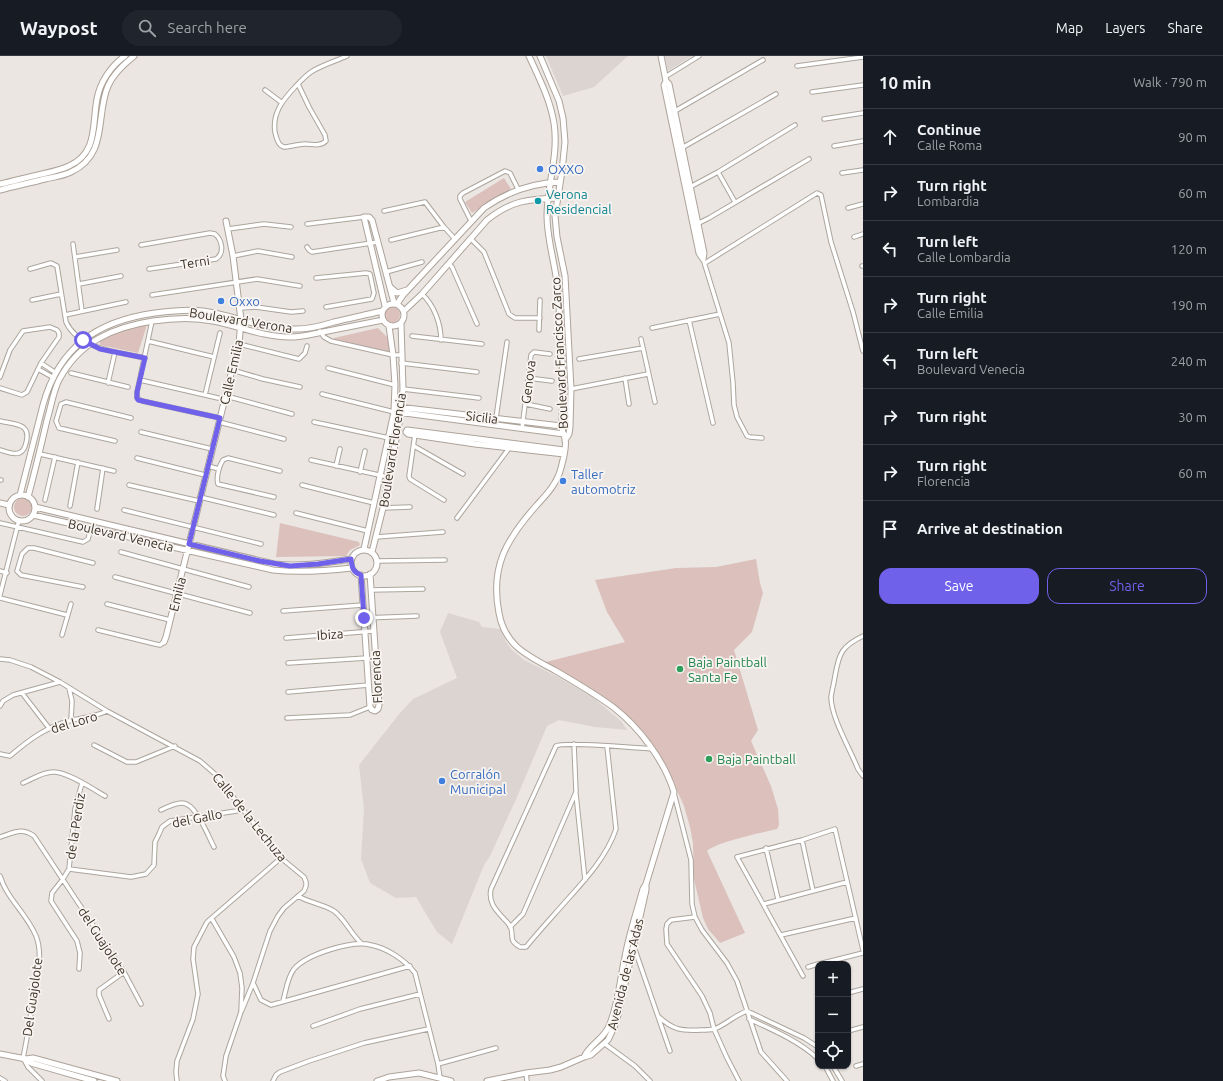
<!DOCTYPE html>
<meta charset="utf-8">
<style>
body{margin:0;font-family:Ubuntu,sans-serif;background:#20242c;color:#f1f3f6}
.controls{position:absolute;right:12px;bottom:12px;display:grid;overflow:hidden;border-radius:8px;box-shadow:0 1px 3px #0004}
.controls button{width:36px;height:36px;display:grid;place-items:center;padding:0;border:0;border-bottom:1px solid #363941;background:#171b24;color:#f1f3f6;font:20px sans-serif}
.stop{position:absolute;width:12px;height:12px;margin:-9px;border:3px solid #7061ea;border-radius:50%;background:#fff}
.stop.end{background:#7061ea;border-color:#fff;box-shadow:0 1px 4px #0008}
.list{margin:0;padding:0;list-style:none}
h2{display:flex;justify-content:space-between;align-items:center;height:52px;margin:0;padding:0 16px;font-size:17px}
h2 small{font-size:13px;font-weight:400;color:#9ea1a6}
.list li{display:grid;grid-template-columns:26px 1fr auto;gap:12px;align-items:center;box-sizing:border-box;height:56px;padding:0 16px;border-top:1px solid #363941}
.list b{display:block;font-size:15px;white-space:nowrap}
.list p{margin:0;font-size:13px;white-space:nowrap;color:#9ea1a6}
.list em{font-size:13px;font-style:normal;color:#9ea1a6}
.actions{display:flex;gap:8px;padding:12px 16px}
.actions a{flex:1;padding:9px 0;border:1px solid #7061ea;border-radius:12px;text-align:center;font-size:14px;color:#7061ea}
.actions .main{background:#7061ea;color:#fff}
.icon{flex:none;width:22px;height:22px;fill:none;stroke:currentColor;stroke-width:2;stroke-linecap:round;stroke-linejoin:round}
.map{position:relative;flex:none;width:863px;height:1025px;overflow:hidden}
header{display:flex;align-items:center;gap:24px;box-sizing:border-box;height:56px;padding:0 20px;background:#171b24;border-bottom:1px solid #363941}
header strong{font-size:19px}
nav{display:flex;gap:22px;margin-inline-start:auto;font-size:14px}
.search{width:280px;height:36px;background:#20242c;display:flex;align-items:center;gap:10px;box-sizing:border-box;padding:0 14px;border-radius:22px;color:#9ea1a6;font-size:15px}
main{display:flex}
aside{flex:1;background:#171b24}
.map>svg:first-child{display:block}
</style>
<header>
<strong>Waypost</strong>
<div class="search"><svg class="icon" aria-label="search" viewBox="0 0 24 24"><circle cx="10" cy="10" r="6"/><path d="M15 15l6 6"/></svg>Search here</div>
<nav><a>Map</a><a>Layers</a><a>Share</a></nav>
</header>
<main>
<div class="map">
<svg width="863" height="1025" viewBox="0 0 863 1025">
<rect width="100%" height="100%" fill="#ebe6e2"/>
<path fill="#dbd4d0" d="M546,0H628L594,31L563,40Z
M665,0H692L668,15Z
M448,557L479,566L482,571L500,573L506,586L511,593L524,604L558,621L591,640L621,665L627,674L595,671L559,664L547,670L517,741L490,800L484,809L452,888L437,876L416,841L396,842L370,827L361,803L364,753L359,709L400,657L413,643L457,622L440,576Z"/>
<path fill="#dbc0bc" d="M504,122L511,133L472,157L465,146Z
M384 259a8 8 0 1 1 16 0a8 8 0 1 1-16 0Z
M147,269L138,297L100,289V284L116,275Z
M378,272L388,282L390,297L334,285V282Z
M14 451a9 9 0 1 1 18 0a9 9 0 1 1-18 0Z
M280,467L359,486L360,489L350,494L346,500L276,501Z
M756,503L760,527L763,537L752,576L734,594L758,674L751,685L771,730L778,753L779,769L777,773C761,777 717,786 707,795L745,877L720,887L708,873L703,862L694,823L693,787L690,771L684,750L667,712L641,673L630,662L610,646L546,606L625,586L607,556L595,524L676,512L716,511Z"/>
<g fill="none" stroke-linecap="round" stroke-linejoin="round">
<defs>
<path id="street" d="M797,10L863,1
M665,21L699,0
M298,28L309,51L325,79L326,85C320,91 312,88 305,88C298,88 289,91 284,91C278,90 276,81 275,76C272,57 283,44 295,31C300,26 305,20 311,16C322,9 336,5 347,0
M265,34L281,46
M812,36L863,29
M675,55L763,4
M824,63L863,57
M834,90L863,85
M680,93L776,38
M718,116L735,146
M842,117L863,114
M690,131L718,116L795,69
M848,152L863,148
M384,155L425,146L444,171L455,183
M471,165L460,143V140L463,137L505,115L510,117L518,133
M307,168L364,161
M697,168L709,162L809,103
M228,173L264,168L291,171
M854,181L863,178
M471,183L484,196L509,258L515,262H540
M391,184L444,171
M73,188L82,255
M141,189L210,177L215,178C222,184 225,197 216,203L149,213
M307,191L309,194L312,196L378,186
M233,200L258,195L292,201
M75,201L117,194
M704,206L729,287L733,327L734,349L737,361L747,380L750,381L762,382
M705,207L817,137L821,139L831,186L853,256L863,295
M449,208L452,211L477,268
M862,210H863
M30,213L51,207L57,210L66,266C79,294 119,296 145,302
M386,216L422,206
M316,222L366,217L370,218L374,237L372,243L326,251
M79,228L121,220
M422,238C434,249 441,268 441,284
M152,239L257,223L300,230
M32,244L61,238
M240,252L256,251L291,256L303,255
M65,259L126,246
M689,264L713,367
M152,265L137,336V342L142,345L220,362
M652,272L720,258
M539,274L540,244
M320,275L324,281L331,285L393,299H401
M412,280L482,288
M641,283L655,346
M148,285L214,301
M239,288L299,303L305,297L307,290
M579,303L643,292
M41,307L56,317
M401,307L477,316
M328,312L395,329
M38,313L54,322
M232,314L263,323L300,331
M71,317L128,331
M0,321L10,294L23,275L50,271L57,274L59,277V281L41,307L27,336L22,339L0,332
M528,322L552,325
M625,322L629,348
M140,324L218,342
M108,327L115,296
M403,333L479,342
M571,333L648,318
M322,338L394,356
M205,339L220,277
M226,340L292,358
M526,348L550,353
M0,365C7,367 19,367 24,372C30,377 26,395 19,397C13,399 5,395 0,394
M219,366L284,383
M314,366L389,382
M495,369L507,286
M522,373L531,299L534,296L550,298
M141,376L212,393
M415,378L409,420L410,423L444,444
M115,385L59,372L56,365L61,348L66,346L131,362
M414,390L463,418
M40,398L114,415
M137,402L205,419
M311,404L388,421
M208,410L219,413
M336,410L340,393
M360,416L365,395
M0,424H1
M129,429L199,445
M302,429L374,447
M200,441L274,459
M274,441L218,428C216,421 219,410 223,404L228,402L280,415
M45,444L55,401
M70,450L78,406
M383,452L410,451
M97,453L103,412
M124,454L261,488
M296,457L368,475
M457,462L510,391
M0,467L83,486L88,483L91,472
M376,481L443,476
M121,496L249,531
M377,505L445,504
M0,515L7,517
M115,521L250,557
M83,531L21,519L17,515L22,498L28,492H34L93,507
M371,534L423,533
M0,539L19,464
M0,542L67,559
M107,548L170,564
M283,555L363,549
M364,562L417,560
M98,574L155,588L160,589L164,586
M62,579L71,548
M863,580C842,590 839,597 835,620C834,627 832,634 831,641C831,661 850,693 858,713L863,720
M286,582L373,575
M0,603L10,604L31,611L60,626L107,655L200,705L215,718L281,802L304,821L306,826V830L304,835L284,852L278,860L270,875L253,927L261,944L271,949L410,910
M288,607L367,602
M69,632L72,645L71,664
M288,636L369,629
M22,637L49,672
M0,650L3,645L13,639L60,626
M287,662L350,659L370,651
M94,689L127,706H136L175,690
M607,690L616,773C607,800 586,823 567,844C553,860 539,875 526,891H520C508,883 514,883 511,872C510,869 507,866 505,864C496,854 488,847 491,833L556,690C563,685 639,692 653,693
M0,698L10,700C30,683 46,671 72,664C85,661 94,661 107,655
M23,727C33,723 42,716 53,716C66,715 93,733 105,740
M674,737L691,804L692,848L695,861L702,874L727,907L737,925L761,996L787,1025
M576,738L585,824
M161,754C167,751 175,747 182,747C196,747 208,780 214,791
M0,781C14,777 21,771 34,780L124,916L141,948
M802,784L813,835
M766,792L778,843
M69,813L131,821L146,818L154,809L155,786L159,778L162,771L170,765L243,754
M0,820C7,843 27,858 36,880C44,900 36,925 33,944C30,964 27,983 23,1002L28,1011L42,1025
M298,840C310,847 323,848 334,855C345,863 351,878 361,887
M764,848L847,826
M695,861L671,864L667,868L666,873L667,888L702,940L710,957L714,973L727,1002L739,1025
M212,863L234,901L240,917L242,932L241,956L226,1000L223,1020L225,1025
M510,871L523,858L576,736L574,688
M781,879L856,862
M634,891L670,995
M819,908L863,897
M808,911L818,908
M79,913L80,897L77,885L51,845L52,837L63,823L69,813L75,753L82,727
M803,920L737,801L802,784L835,773L863,894
M848,937L863,933
M283,945C286,935 287,922 294,913C307,898 352,884 371,889C387,892 405,904 415,917L438,1008
M242,954L253,927
M658,960C673,974 681,975 701,974C705,974 710,974 714,973C724,970 735,959 747,955L804,982L818,991
M109,963L99,939V934L124,916
M749,963C771,973 801,986 818,1003
M313,970L360,953L420,938
M848,975L863,971
M605,988L635,1010L650,1025
M825,1010L833,1025
M833,1010L842,1025
M856,1010L863,1008
M526,1017L527,1025
M0,1022L5,1025
M440,1022L438,1008L496,992
M177,1025L176,1016L177,1005L193,963L198,938L193,903L194,891L207,866L281,802
M273,1025L276,1019L280,1016L309,1005L364,987L428,973"/>
<path id="secondary" d="M529,0C539,22 550,43 554,67C559,99 547,129 547,160C547,185 556,210 558,235C560,266 562,297 563,328C563,342 562,356 562,371C562,376 564,378 565,383C567,391 563,404 561,412C557,428 546,439 536,450C506,484 490,511 499,557C505,591 529,600 556,615C575,626 595,638 613,651C639,671 664,704 674,736L646,828L643,833C637,855 629,878 625,901C620,923 618,950 609,970C604,983 590,988 584,1001
M540,0L559,45L563,62L565,86L562,115L555,160L557,181L565,220L571,333L570,371L569,378L565,384
M661,0L666,25L669,28L704,197L703,203
M666,25L664,29L699,197L703,203
M0,128C14,125 28,121 42,118C51,116 61,114 69,110C98,97 92,69 97,43C100,26 111,10 125,0
M0,134C15,130 30,127 45,123C54,121 63,120 71,116C109,98 95,60 108,30C113,18 124,8 134,0
M390,231L397,237L407,234
M382 259a11 11 0 1 1 22 0a11 11 0 1 1-22 0Z
M397,248L403,239L484,152C507,136 532,127 560,126
M385,250L364,161H369L372,164L394,247
M404,255L422,238L487,164C511,145 527,143 558,142
M398,351L570,371
M397,356L564,378
M564,398L475,388L408,378L406,376L407,374L564,394
M20,439L43,349C59,291 97,265 155,257C171,255 187,253 203,255C234,259 261,273 293,273C307,274 321,270 334,266C350,262 366,259 382,255
M9 452a13 13 0 1 1 26 0a13 13 0 1 1-26 0Z
M28,441C35,415 41,390 47,364C51,351 53,336 59,324C79,286 113,271 153,265C173,262 193,261 213,265C239,270 263,281 290,281C302,281 312,278 323,276C343,272 363,268 383,264
M0,447L9,449
M35,451L274,508C300,511 325,507 351,503
M33,459L273,514C299,517 325,515 352,512
M364,493L394,356L395,329L393,299L389,270
M351 507a13 13 0 1 1 26 0a13 13 0 1 1-26 0Z
M372,496L383,452L401,357L403,333L401,267
M361,519L370,651L372,654L375,655L378,653L379,649L370,518
M164,586L166,581L232,314L239,288L241,264L233,200L226,165
M0,998L26,1003L33,1002L117,1025
M26,1003L31,1007L94,1025
M377,1025L389,1021L419,1017L451,1025
M487,1025L526,1017L550,1014L561,1011L584,1001L591,999L608,984L615,969L618,959L646,834V828"/>
</defs>
<use href="#street" stroke="#aca59d" stroke-width="5.5"/>
<use href="#secondary" stroke="#ada399" stroke-width="7"/>
<use href="#street" stroke="#fff" stroke-width="3.5"/>
<use href="#secondary" stroke="#fff" stroke-width="5"/>
</g>
<g fill="none" stroke-linecap="round" stroke-linejoin="round">
<path stroke="#7061ea" stroke-width="5" d="M83,284L100,293L145,302L137,336V342L138,344L220,362L189,488L260,505L290,510L318,508L351,503C352,512 353,516 361,519L364,562"/>
</g>
<g fill="#3f7fe0" stroke="#f8f4f2" stroke-width="1.5">
<circle cx="540" cy="113" r="4"/>
<circle cx="221" cy="245" r="4"/>
<circle cx="563" cy="425" r="4"/>
<circle cx="442" cy="725" r="4"/>
</g>
<circle fill="#0f9aa8" stroke="#f8f4f2" stroke-width="1.5" cx="538" cy="145" r="4"/>
<g fill="#2e9e5b" stroke="#f8f4f2" stroke-width="1.5">
<circle cx="680" cy="613" r="4"/>
<circle cx="709" cy="703" r="4"/>
</g>
<g text-anchor="middle" dominant-baseline="central" stroke-width="3.5" stroke-linejoin="round" paint-order="stroke">
<g font-size="13" fill="#366cbe" stroke="#f8f4f2" text-anchor="start">
<text x="548" y="113">OXXO</text>
<text x="229" y="245">Oxxo</text>
<text x="571" y="418">Taller<tspan x="571" dy="15">automotriz</tspan></text>
<text x="450" y="718">Corralón<tspan x="450" dy="15">Municipal</tspan></text>
</g>
<g font-size="13" fill="#0d838f" stroke="#f8f4f2" text-anchor="start">
<text x="546" y="138">Verona<tspan x="546" dy="15">Residencial</tspan></text>
</g>
<g font-size="13" fill="#3b3123" stroke="#f8f4f2">
<text transform="translate(195 206) rotate(-9)">Terni</text>
<text transform="translate(241 264) rotate(9)">Boulevard Verona</text>
<text transform="translate(559 297) rotate(-93)">Boulevard Francisco Zarco</text>
<text transform="translate(231 316) rotate(-77)">Calle Emilia</text>
<text transform="translate(528 326) rotate(-83)">Genova</text>
<text transform="translate(482 361) rotate(7)">Sicilia</text>
<text transform="translate(392 394) rotate(-81)">Boulevard Florencia</text>
<text transform="translate(121 479) rotate(13)">Boulevard Venecia</text>
<text transform="translate(177 538) rotate(-76)">Emilia</text>
<text transform="translate(330 578) rotate(-4)">Ibiza</text>
<text transform="translate(376 621) rotate(-93)">Florencia</text>
<text transform="translate(74 666) rotate(-16)">del Loro</text>
<text transform="translate(250 761) rotate(51)">Calle de la Lechuza</text>
<text transform="translate(197 762) rotate(-11)">del Gallo</text>
<text transform="translate(75 770) rotate(-81)">de la Perdiz</text>
<text transform="translate(103 885) rotate(57)">del Guajolote</text>
<text transform="translate(625 918) rotate(-76)">Avenida de las Adas</text>
<text transform="translate(32 941) rotate(-82)">Del Guajolote</text>
</g>
<g font-size="13" fill="#27864d" stroke="#f8f4f2" text-anchor="start">
<text x="688" y="606">Baja Paintball<tspan x="688" dy="15">Santa Fe</tspan></text>
<text x="717" y="703">Baja Paintball</text>
</g>
</g>
</svg>
<div class="controls">
<button>+</button>
<button>−</button>
<button><svg class="icon" aria-label="locate" viewBox="0 0 24 24"><circle cx="12" cy="12" r="6"/><path d="M12 2v4M12 18v4M2 12h4M18 12h4"/></svg></button>
</div>
<div class="stop" style="left:83px;top:284px"></div>
<div class="stop end" style="left:364px;top:562px"></div>
</div>
<aside>
<h2>10 min<small>Walk · 790 m</small></h2>
<ul class="list">
<li><svg class="icon" aria-label="ahead" viewBox="0 0 24 24"><path d="M12 20V5M6 11l6-6 6 6"/></svg><div><b>Continue</b><p>Calle Roma</p></div><em>90 m</em></li>
<li><svg class="icon" aria-label="right" viewBox="0 0 24 24"><path d="M7 20v-9h11M14 6l5 5-5 5"/></svg><div><b>Turn right</b><p>Lombardia</p></div><em>60 m</em></li>
<li><svg class="icon" aria-label="left" viewBox="0 0 24 24"><path d="M17 20v-9H6M10 6l-5 5 5 5"/></svg><div><b>Turn left</b><p>Calle Lombardia</p></div><em>120 m</em></li>
<li><svg class="icon" aria-label="right" viewBox="0 0 24 24"><path d="M7 20v-9h11M14 6l5 5-5 5"/></svg><div><b>Turn right</b><p>Calle Emilia</p></div><em>190 m</em></li>
<li><svg class="icon" aria-label="left" viewBox="0 0 24 24"><path d="M17 20v-9H6M10 6l-5 5 5 5"/></svg><div><b>Turn left</b><p>Boulevard Venecia</p></div><em>240 m</em></li>
<li><svg class="icon" aria-label="right" viewBox="0 0 24 24"><path d="M7 20v-9h11M14 6l5 5-5 5"/></svg><div><b>Turn right</b></div><em>30 m</em></li>
<li><svg class="icon" aria-label="right" viewBox="0 0 24 24"><path d="M7 20v-9h11M14 6l5 5-5 5"/></svg><div><b>Turn right</b><p>Florencia</p></div><em>60 m</em></li>
<li><svg class="icon" aria-label="arrive" viewBox="0 0 24 24"><path d="M6 21V4h12l-3 4 3 4H6"/></svg><div><b>Arrive at destination</b></div></li>
</ul>
<div class="actions"><a class="main">Save</a><a>Share</a></div>
</aside>
</main>
